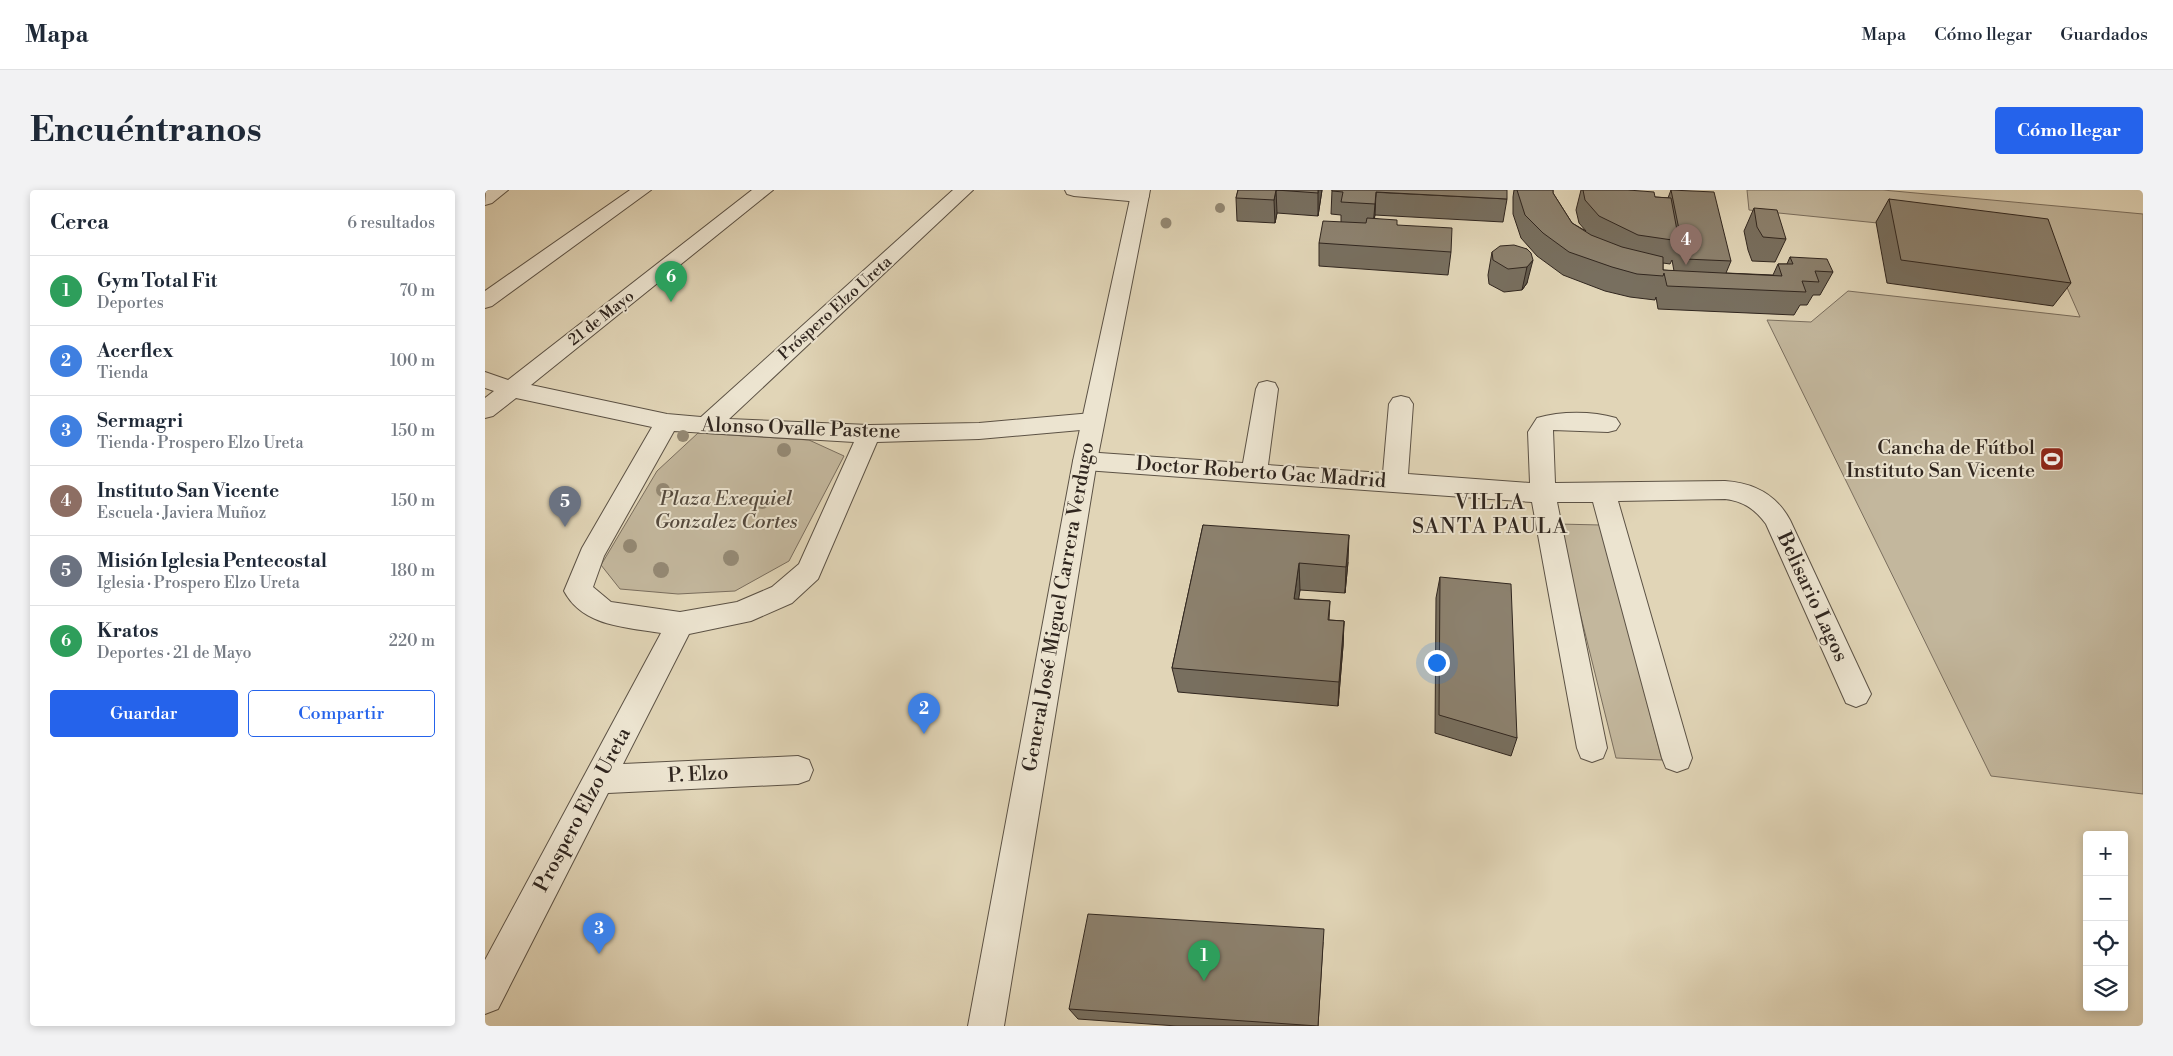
<!DOCTYPE html>
<html lang="es">
<meta charset="utf-8">
<style>
body{margin:0;font-family:"Libre Bodoni",serif;background:#f2f2f3;color:#1f2937}
.controls{position:absolute;right:15px;bottom:15px;display:grid;overflow:hidden;border-radius:5px;box-shadow:0 2px 8px #0003}
.controls button{width:45px;height:45px;display:grid;place-items:center;padding:0;border:0;border-bottom:1px solid #e0e1e3;background:#fff;color:#1f2937;font:25px sans-serif}
.you{position:absolute;left:951px;top:472px;width:18px;height:18px;margin:-12px;border:4px solid #fff;border-radius:50%;background:#1a73e8;box-shadow:0 0 0 8px #1a73e833}
.badge{display:grid;place-items:center;width:32px;height:32px;border-radius:50%;background:#2563eb;color:#fff;font-size:16px;font-weight:700}
.pin{position:absolute;translate:-50% -41px;filter:drop-shadow(0 1px 2px #0008)}
.pin::after{content:'';position:absolute;top:26px;width:18px;height:15px;background:inherit;clip-path:polygon(0 0,100% 0,50% 100%)}
.list{margin:0;padding:0;list-style:none}
h2{display:flex;justify-content:space-between;align-items:center;height:65px;margin:0;padding:0 20px;font-size:21px}
h2 small{font-size:16px;font-weight:400;color:#747a83}
.list li{display:grid;grid-template-columns:32px 1fr auto;gap:15px;align-items:center;box-sizing:border-box;height:70px;padding:0 20px;border-top:1px solid #e0e1e3}
.list b{display:block;font-size:19px;white-space:nowrap}
.list p{margin:0;font-size:16px;white-space:nowrap;color:#747a83}
.list em{font-size:16px;font-style:normal;color:#747a83}
.actions{display:flex;gap:10px;padding:15px 20px}
.actions a{flex:1;padding:11px 0;border:1px solid #2563eb;border-radius:5px;text-align:center;font-size:18px;color:#2563eb}
.actions .main{background:#2563eb;color:#fff}
.icon{flex:none;width:28px;height:28px;fill:none;stroke:currentColor;stroke-width:2;stroke-linecap:round;stroke-linejoin:round}
.map{position:relative;flex:none;width:1658px;height:836px;overflow:hidden;border-radius:5px}
header{display:flex;align-items:center;gap:30px;box-sizing:border-box;height:70px;padding:0 25px;background:#fff;border-bottom:1px solid #e0e1e3}
header strong{font-size:24px}
nav{display:flex;gap:28px;margin-inline-start:auto;font-size:18px}
.intro{display:flex;align-items:center;justify-content:space-between;box-sizing:border-box;height:120px;padding:0 30px}
h1{margin:0;font-size:35px}
.button{padding:12px 22px;border-radius:5px;background:#2563eb;color:#fff;font-size:18px;font-weight:700}
main{display:flex;gap:30px;padding:0 30px}
aside{flex:1;background:#fff;border-radius:5px;box-shadow:0 2px 8px #0003}
.map>svg:first-child{display:block}
</style>
<header>
<strong>Mapa</strong>
<nav><a>Mapa</a><a>Cómo llegar</a><a>Guardados</a></nav>
</header>
<div class="intro"><h1>Encuéntranos</h1><a class="button">Cómo llegar</a></div>
<main>
<aside>
<h2>Cerca<small>6 resultados</small></h2>
<ul class="list">
<li><span class="badge" style="background:#2e9e5b">1</span><div><b>Gym Total Fit</b><p>Deportes</p></div><em>70 m</em></li>
<li><span class="badge" style="background:#3f7fe0">2</span><div><b>Acerflex</b><p>Tienda</p></div><em>100 m</em></li>
<li><span class="badge" style="background:#3f7fe0">3</span><div><b>Sermagri</b><p>Tienda · Prospero Elzo Ureta</p></div><em>150 m</em></li>
<li><span class="badge" style="background:#8d6e63">4</span><div><b>Instituto San Vicente</b><p>Escuela · Javiera Muñoz</p></div><em>150 m</em></li>
<li><span class="badge" style="background:#6b7280">5</span><div><b>Misión Iglesia Pentecostal</b><p>Iglesia · Prospero Elzo Ureta</p></div><em>180 m</em></li>
<li><span class="badge" style="background:#2e9e5b">6</span><div><b>Kratos</b><p>Deportes · 21 de Mayo</p></div><em>220 m</em></li>
</ul>
<div class="actions"><a class="main">Guardar</a><a>Compartir</a></div>
</aside>
<div class="map">
<svg width="1658" height="836" viewBox="0 0 1658 836">
<rect width="100%" height="100%" fill="#e1d5b7"/>
<filter id="stains"><feTurbulence type="fractalNoise" baseFrequency=".004" numOctaves="4"/><feColorMatrix values="0 0 0 0 .2 0 0 0 0 .09 0 0 0 0 .02 0 0 0 .5 -.17"/></filter>
<radialGradient id="worn" r=".72"><stop offset=".6" stop-color="#630" stop-opacity="0"/><stop offset="1" stop-color="#630" stop-opacity=".3"/></radialGradient>
<path fill="#c3b79d" stroke="#7a6e5e" d="M1262,0H1398L1658,24V604L1506,586L1282,130L1326,132L1363,101L1595,127L1561,50L1264,20Z
M213,243L324,250L359,266L304,371L250,401L193,404L135,399L116,375L172,281Z
M1073,334L1116,335L1177,570L1131,568Z"/>
<g fill="none" stroke-linecap="round" stroke-linejoin="round">
<defs>
<path id="minor" d="M23,0L7,13L0,15L1,0Z
M145,0H166L7,116L0,118V101Z
M267,0H288L46,195L182,224L216,227L468,0H488L244,229L384,235L494,233L607,223L615,225L619,231L615,237L607,239L494,249L392,252L333,389L307,413L266,431L204,444L138,574L313,566L324,570L328,580L324,590L313,594L123,603L13,819L0,824V770L176,443C142,437 98,437 79,401L97,358L167,237L31,208L8,226L0,228V208L9,201L0,198V182L23,190ZM189,241L369,252L314,374L287,397L252,412L195,422L126,412L108,397L119,366Z
M580,0H652L662,2L664,6L662,10L655,12L589,6L582,4Z
M782,191L790,193L793,199L783,275L898,283L904,214L908,208L916,206L924,208L928,214L923,284L1045,293L1043,242L1052,228C1076,221 1107,221 1131,228L1135,234L1131,240L1123,242L1068,240L1070,293L1240,291C1269,293 1291,304 1305,330L1386,504L1381,513L1371,517L1361,513L1281,334C1270,319 1258,311 1240,309L1133,311L1207,568L1203,578L1192,582L1181,578L1177,568L1108,312H1072L1122,558L1118,568L1107,572L1096,568L1092,558L1047,312L600,280L591,277L588,271L591,265L600,262L758,273L771,199L774,193Z"/>
<path id="tertiary" d="M647,0H665L612,271L519,836H483L588,271Z"/>
</defs>
<use href="#minor" stroke="#5c5245" stroke-width="2"/>
<use href="#tertiary" stroke="#5c5245" stroke-width="2"/>
<use href="#minor" fill="#ece4d0" fill-rule="evenodd"/>
<use href="#tertiary" fill="#ece4d0" fill-rule="evenodd"/>
</g>
<g fill="#948974">
<circle cx="735" cy="18" r="5"/>
<circle cx="681" cy="33" r="5.5"/>
<circle cx="198" cy="246" r="6"/>
<circle cx="299" cy="260" r="7"/>
<circle cx="178" cy="300" r="7"/>
<circle cx="277" cy="312" r="7"/>
<circle cx="145" cy="356" r="7"/>
<circle cx="246" cy="368" r="8"/>
<circle cx="176" cy="380" r="8"/>
</g>
<path fill="#786f5f" stroke="#30261f" fill-rule="evenodd" d="M753,0H837L833,26L792,23L790,33L752,31L751,8Z
M847,0L1022,9L1018,32L890,25L889,28L912,35L966,62L963,85L834,76V53L856,32V25L846,24Z
M1029,0H1068V3L1087,33L1101,41L1094,33L1091,20L1096,0H1143L1170,7L1183,8L1186,0L1246,71L1241,83L1288,85L1293,74H1302L1305,67L1348,82L1335,105H1328L1322,115H1315L1309,125L1173,119L1171,107L1170,110L1145,107L1120,101L1078,85L1052,66L1036,48L1028,24V7ZM1187,70L1189,81L1178,80V73L1185,74Z
M1404,9L1586,93L1568,116L1402,93L1391,32Z
M1269,18L1301,49L1290,72L1267,71L1263,60L1259,41Z
M1042,59V93L1037,100L1019,102L1004,94L1003,85L1007,62Z
M718,335L863,372L860,403L815,400L813,409L845,411L844,430L859,431L858,456L853,516L693,502L687,478Z
M955,387L1032,548L1026,566L950,543L951,408Z
M838,752L833,836H692L593,829L584,819Z"/>
<path fill="#625a4d" stroke="#30261f" d="M791,0L792,23L790,33L789,10Z
M833,0H837L833,26Z
M891,2L890,25L888,37L890,14Z
M1048,70L1042,93L1037,100L1042,77Z
M864,345L863,372L860,403L861,377Z
M814,373L815,400L810,434L809,409Z
M859,431L858,456L853,516L854,492Z"/>
<path fill="#8c816e" stroke="#30261f" d="M753,0H833V3L791,0L789,10L751,8Z
M847,0H1022V9L891,2L890,14L856,12L858,2L847,1Z
M1032,0H1068V3L1087,33L1106,45L1137,57L1178,67V80L1297,86L1293,74H1308L1305,67L1342,69L1348,82L1330,81L1334,92L1317,91L1321,102L1182,96L1179,83L1178,86L1152,84L1127,77L1084,62L1058,43L1040,25Z
M1098,0H1143L1169,2L1170,7L1186,8L1194,51L1153,45L1114,26L1100,10Z
M1186,0L1229,2L1246,71L1200,69Z
M1404,9L1563,29L1586,93L1416,70Z
M1269,18L1292,20L1301,49L1278,47L1272,37Z
M882,28L912,30V35L967,38L966,62L834,53L838,31L881,33Z
M1029,55L1042,59L1046,63L1048,70L1042,77L1023,79L1008,70L1007,62L1015,56Z
M718,335L864,345L861,377L814,373L809,409L845,411L843,430L859,431L854,492L687,478Z
M955,387L1026,394L1032,548L954,525Z
M603,724L839,739L833,836L584,819Z"/>
<defs>
<symbol id="stadium-square" viewBox="-11 -11 22 22"><rect x="-9" y="-9" width="18" height="18" rx="4" fill="#8f2418" stroke="#ece4d0"/><path d="M0-5a6.5 5 0 1 0 0 10a6.5 5 0 1 0 0-10ZM-3.5-1.8h7v3.6h-7Z" fill="#fff"/></symbol>
</defs>
<g fill-rule="evenodd">
<use href="#stadium-square" x="1553" y="255" width="28" height="28"/>
</g>
<g text-anchor="middle" dominant-baseline="central" stroke-width="4" stroke-linejoin="round" paint-order="stroke">
<g font-size="16" fill="#30261f" stroke="#ece4d0">
<text transform="translate(350 118) rotate(-42)">Próspero Elzo Ureta</text>
<text transform="translate(116 128) rotate(-38)">21 de Mayo</text>
</g>
<g font-size="20" fill="#30261f" stroke="#ece4d0">
<text transform="translate(316 239) rotate(2)">Alonso Ovalle Pastene</text>
<text transform="translate(776 283) rotate(4)">Doctor Roberto Gac Madrid</text>
<text transform="translate(1327 407) rotate(65)">Belisario Lagos</text>
<text transform="translate(574 417) rotate(-80)">General José Miguel Carrera Verdugo</text>
<text transform="translate(213 585) rotate(-3)">P. Elzo</text>
<text transform="translate(98 620) rotate(-62)">Prospero Elzo Ureta</text>
</g>
<g font-size="20" fill="#30261f" stroke="#ece4d0" text-anchor="end">
<text x="1550" y="258">Cancha de Fútbol<tspan x="1550" dy="23">Instituto San Vicente</tspan></text>
</g>
<g font-size="20" font-style="italic" fill="#554a3e" stroke="#ece4d0">
<text x="241" y="309">Plaza Exequiel<tspan x="241" dy="23">Gonzalez Cortes</tspan></text>
</g>
<g font-size="21" letter-spacing="1" fill="#30261f" stroke="#ece4d0">
<text x="1005" y="313">VILLA<tspan x="1005" dy="24">SANTA PAULA</tspan></text>
</g>
</g>
<rect width="100%" height="100%" filter="url(#stains)"/>
<rect width="100%" height="100%" fill="url(#worn)"/>
</svg>
<div class="controls">
<button>+</button>
<button>−</button>
<button><svg class="icon" aria-label="locate" viewBox="0 0 24 24"><circle cx="12" cy="12" r="6"/><path d="M12 2v4M12 18v4M2 12h4M18 12h4"/></svg></button>
<button><svg class="icon" aria-label="layers" viewBox="0 0 24 24"><path d="M12 4l9 5-9 5-9-5zM3 14l9 5 9-5"/></svg></button>
</div>
<div class="you"></div>
<div class="pin badge" style="left:719px;top:791px;background:#2e9e5b">1</div>
<div class="pin badge" style="left:439px;top:544px;background:#3f7fe0">2</div>
<div class="pin badge" style="left:114px;top:764px;background:#3f7fe0">3</div>
<div class="pin badge" style="left:1201px;top:75px;background:#8d6e63">4</div>
<div class="pin badge" style="left:80px;top:337px;background:#6b7280">5</div>
<div class="pin badge" style="left:186px;top:112px;background:#2e9e5b">6</div>
</div>
</main>
